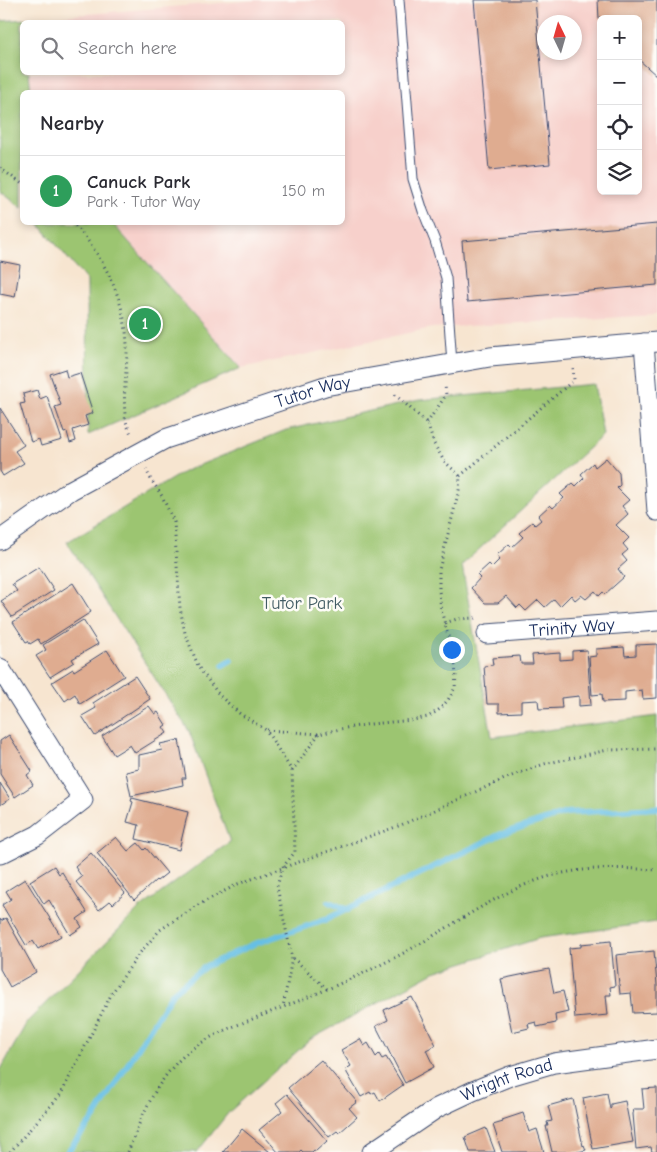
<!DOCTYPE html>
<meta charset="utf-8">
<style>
body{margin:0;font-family:"Comic Neue",sans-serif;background:#f7f7f7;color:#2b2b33}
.controls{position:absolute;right:15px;top:15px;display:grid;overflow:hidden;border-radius:8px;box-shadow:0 2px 8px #0003}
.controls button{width:45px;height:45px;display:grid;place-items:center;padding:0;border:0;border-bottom:1px solid #e1e1e2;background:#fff;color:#2b2b33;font:25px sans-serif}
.compass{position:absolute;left:537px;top:15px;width:45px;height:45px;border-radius:50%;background:#fff;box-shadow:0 2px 8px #0003;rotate:355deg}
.you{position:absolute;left:451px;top:649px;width:18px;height:18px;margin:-12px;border:4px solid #fff;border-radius:50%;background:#1a73e8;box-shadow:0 0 0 8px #1a73e833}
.badge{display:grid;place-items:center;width:32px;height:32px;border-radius:50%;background:#b5179e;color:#fff;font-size:16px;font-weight:700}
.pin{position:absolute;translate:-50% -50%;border:2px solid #fff;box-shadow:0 1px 5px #0006}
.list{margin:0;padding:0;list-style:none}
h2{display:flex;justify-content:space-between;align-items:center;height:65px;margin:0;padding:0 20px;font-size:21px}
h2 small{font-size:16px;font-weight:400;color:#7c7c81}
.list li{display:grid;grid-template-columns:32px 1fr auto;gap:15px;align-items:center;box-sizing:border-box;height:70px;padding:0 20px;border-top:1px solid #e1e1e2}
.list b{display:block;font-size:19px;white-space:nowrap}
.list p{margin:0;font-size:16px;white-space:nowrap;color:#7c7c81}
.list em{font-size:16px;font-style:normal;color:#7c7c81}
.icon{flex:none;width:28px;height:28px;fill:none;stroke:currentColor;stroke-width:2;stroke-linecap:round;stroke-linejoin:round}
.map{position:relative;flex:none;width:657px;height:1152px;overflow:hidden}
.search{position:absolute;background:#fff;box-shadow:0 2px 8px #0003;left:20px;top:20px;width:325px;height:55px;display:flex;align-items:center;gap:12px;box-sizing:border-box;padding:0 18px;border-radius:8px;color:#7c7c81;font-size:19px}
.panel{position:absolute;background:#fff;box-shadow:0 2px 8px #0003;left:20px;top:90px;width:325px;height:135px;border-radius:8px}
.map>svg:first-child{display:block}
</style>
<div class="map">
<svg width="657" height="1152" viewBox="0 0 657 1152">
<rect width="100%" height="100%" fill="#fdfcf7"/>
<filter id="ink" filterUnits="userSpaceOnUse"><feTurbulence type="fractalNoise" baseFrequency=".02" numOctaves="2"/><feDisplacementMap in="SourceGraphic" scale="10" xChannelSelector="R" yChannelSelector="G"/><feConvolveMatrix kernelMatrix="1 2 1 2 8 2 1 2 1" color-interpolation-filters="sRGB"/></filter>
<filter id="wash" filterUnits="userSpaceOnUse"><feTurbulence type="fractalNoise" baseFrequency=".0096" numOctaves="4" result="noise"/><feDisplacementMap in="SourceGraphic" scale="20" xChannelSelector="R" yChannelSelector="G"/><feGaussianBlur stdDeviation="1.12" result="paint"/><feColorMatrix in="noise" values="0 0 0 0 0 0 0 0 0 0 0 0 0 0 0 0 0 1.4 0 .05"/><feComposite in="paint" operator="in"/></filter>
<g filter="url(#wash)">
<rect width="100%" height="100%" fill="#f7e5d0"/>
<path fill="#f7d0cb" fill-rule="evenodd" d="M256,0H657V315L432,328L241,368L112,223L342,222V92H31L29,73L342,72V22H26V19ZM601,19H638V191H601ZM544,22H574V52H544Z"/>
<path fill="#9cc571" stroke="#5c7a68" d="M26,19V22H22V72L29,73L31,92H22V208L0,191V21Z
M38,223H112L241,368L88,435L87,281Z
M594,384L603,435L462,565L492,737L657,716V922L540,938L434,972L311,1039L229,1112L197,1152H0V1071L27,1022L139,909L230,842L189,731L67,542L185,471L286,430L419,400Z"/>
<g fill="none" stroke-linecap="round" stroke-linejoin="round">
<path stroke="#66bfe4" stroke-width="6" d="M223,665L231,660
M329,902L348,910
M67,1152L94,1118L173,992L206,966L254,944L325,920L501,834L566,813L657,808"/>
</g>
<g id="blocks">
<path fill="#dfac90" d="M474,0H535L550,164L489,170Z
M598,0H657V76L638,59V19H599Z
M657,224V285L467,302L462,241Z
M0,261L20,265L15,297L0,294Z
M65,369L67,377L80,373L93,413L85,416L88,425L73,430L76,441L70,443L67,432L64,433L55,407L61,405L50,374Z
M37,390L40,399L47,396L62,440L41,446L39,439L31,442L20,404L25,403L23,394Z
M0,408L24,445L15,451L24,463L3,476L0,471Z
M606,458L619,473L620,485L617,488L629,500L622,506L628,514L616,525L629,538L623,544L628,550L622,555L627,561L618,569L624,577L605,594L603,592L599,596L595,591L586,599L581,595L575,600L571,595L560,606L554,599L545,607L538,600L526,611L520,605L517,608L506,596L498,603H485L471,588L480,578L477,575L489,564L492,567L500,559L497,555L509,544L512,547L523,537L519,533L532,522L535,525L541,520L538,516L550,505L553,508L564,498L560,494L573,483L576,486L584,478L581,474L593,463L595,467Z
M39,567L54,590L12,617L1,601L17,591L12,584Z
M73,583L91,612L41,644L38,639L30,644L28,641L26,642L13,622Z
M83,620L98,644L72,659L74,662L50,677L36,656L46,650L43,645Z
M657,644V698L643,699L642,690L625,692V701L603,702L602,694L592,695L589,657L596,656V649L624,647L625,656L636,655V645Z
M107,650L124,676L80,704L75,694L65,701L52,682L73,669L74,671Z
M587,650L591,705L579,706V696L561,698L562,708L539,709L538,700L521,701V712L499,713V704H487L484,666L493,665L492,658L520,656L521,664H533L532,655L560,653V660L572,659V651Z
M135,676L150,699L95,736L82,716L96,708L93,703Z
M149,706L155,714L158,712L166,725L163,727L167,733L135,753L130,745L114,755L102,736Z
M9,735L32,771L27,775L33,785L15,797L0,774V741Z
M179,740L186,778H182L183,785L131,796L126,772L139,769V755L162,750L160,744Z
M0,783L10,799L0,805Z
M132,798L188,812L179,850L136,839L139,825L127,822L133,802L131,801Z
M116,837L128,851L138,843L144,850L146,848L167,873L157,881L156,880L134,900L97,853Z
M91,853L125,893L113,904L110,901L99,910L76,882L82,877L75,867Z
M54,866L59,874L62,872L87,912L77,919L82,927L70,935L49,900L44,904L30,881Z
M25,879L61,936L38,949L33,941L26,945L2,905L11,899L6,891Z
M6,918L36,972L10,987L0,969V919L1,921Z
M611,941L615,986L610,987L611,995H606L608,1015L575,1018L569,948L581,947V944Z
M654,951L657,985V1012L633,1013L631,993L620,994L616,955Z
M549,969L554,993L563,991L568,1012L555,1015L556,1023L537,1027L536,1022L528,1024L529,1028L512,1032L501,979Z
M412,997L436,1045L426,1050L434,1067L405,1083L376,1026L388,1020L384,1010Z
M360,1039L364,1046L368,1043L376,1057L379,1054L382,1059L386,1057L403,1085L380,1101L375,1092L371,1094L370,1092L361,1097L347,1073L346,1069L351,1066L341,1050Z
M321,1060L357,1102L349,1108L357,1117L339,1133L337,1131L329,1137L288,1088Z
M657,1088V1152H652L651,1147L636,1149L633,1114L634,1109H644L642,1089Z
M607,1093L610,1109L611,1108V1104L625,1101L633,1142L593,1149L583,1098Z
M287,1094L327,1141L316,1151L314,1150L312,1152H303L301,1150L299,1152H278L259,1130L282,1111L276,1103Z
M573,1099L583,1146L584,1145L586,1150L578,1152H552L546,1126H548L547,1122L552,1121L548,1106Z
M523,1113L529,1132L537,1129L544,1152H502L493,1125L503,1122L502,1120Z
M486,1128L495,1152H470L465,1137Z
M242,1129L270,1152H223Z"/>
</g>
</g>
<g filter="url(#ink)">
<use href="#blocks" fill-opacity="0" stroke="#3c4a6f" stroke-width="1"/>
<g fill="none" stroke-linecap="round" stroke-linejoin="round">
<defs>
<path id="lane" d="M399,0L413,179L423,211L435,241L446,278L452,364"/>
<g id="street">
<path d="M644,343L657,511"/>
<path id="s1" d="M0,540L71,490L165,439L325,386L490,357L657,342"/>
<path id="s2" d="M487,634L657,621"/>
<path d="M0,668L83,800L38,835L0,854"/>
<path id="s3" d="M372,1152L437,1108L473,1091L510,1076L554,1063L657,1049"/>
</g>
</defs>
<use href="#lane" stroke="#3c4a6f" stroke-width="11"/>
<use href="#street" stroke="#3c4a6f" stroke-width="21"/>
<path stroke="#3c4a6f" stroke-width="3" stroke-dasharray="1 4" stroke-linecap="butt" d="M0,168L22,184
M72,222C104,256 127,302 127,349C127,371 123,393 125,414C125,422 129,429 132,436
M427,423L446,395L445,385
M146,469L150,478L162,496L174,522L180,608L185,633L199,668L220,696L239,713L266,730L292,771L295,852L282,868L277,887L292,958L283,1007
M460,476L574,380L573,368
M445,623L457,619L476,618
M267,730L319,734L340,729L371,724L413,720L428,717L440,709L448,700L455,688L456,675L454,657L441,610L439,590V570L459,490L460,476L444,461L434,444L427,423L393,393
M292,771L319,734
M293,958L327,989
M10,1152L61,1094L112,993L139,954L160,930L198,905L238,884L401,825L509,777L544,764L608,750L657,749
M128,1152C141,1117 157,1078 187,1053C199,1043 213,1036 227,1029C283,1007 340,986 394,958C448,931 503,885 563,873C594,867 625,868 657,870"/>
<use href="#lane" stroke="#fff" stroke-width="9"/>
<use href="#street" stroke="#fff" stroke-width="19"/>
</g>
</g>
<g text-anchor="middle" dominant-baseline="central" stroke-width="5" stroke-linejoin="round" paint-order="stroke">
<g font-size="18" fill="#1b2f5e" stroke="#fdfcf7">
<text stroke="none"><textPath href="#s1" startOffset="349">Tutor Way</textPath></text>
<text stroke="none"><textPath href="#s2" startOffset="85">Trinity Way</textPath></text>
<text stroke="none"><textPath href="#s3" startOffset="154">Wright Road</textPath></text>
</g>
<g font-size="18" fill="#425c64" stroke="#fdfcf7">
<text x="302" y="603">Tutor Park</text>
</g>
</g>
</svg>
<div class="controls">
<button>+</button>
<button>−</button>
<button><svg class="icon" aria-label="locate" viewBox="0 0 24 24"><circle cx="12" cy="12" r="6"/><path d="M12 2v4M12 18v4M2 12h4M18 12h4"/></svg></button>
<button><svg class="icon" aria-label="layers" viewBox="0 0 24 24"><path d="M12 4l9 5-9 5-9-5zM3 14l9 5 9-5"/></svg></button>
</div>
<svg class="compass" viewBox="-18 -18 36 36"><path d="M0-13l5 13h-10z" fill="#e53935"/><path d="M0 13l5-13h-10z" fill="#7c7c81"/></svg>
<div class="you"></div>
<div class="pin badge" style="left:145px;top:324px;background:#2e9e5b">1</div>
<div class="search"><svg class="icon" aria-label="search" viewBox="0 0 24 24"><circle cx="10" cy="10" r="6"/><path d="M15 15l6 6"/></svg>Search here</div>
<section class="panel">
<h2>Nearby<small></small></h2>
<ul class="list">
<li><span class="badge" style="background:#2e9e5b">1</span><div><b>Canuck Park</b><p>Park · Tutor Way</p></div><em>150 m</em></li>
</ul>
</section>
</div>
